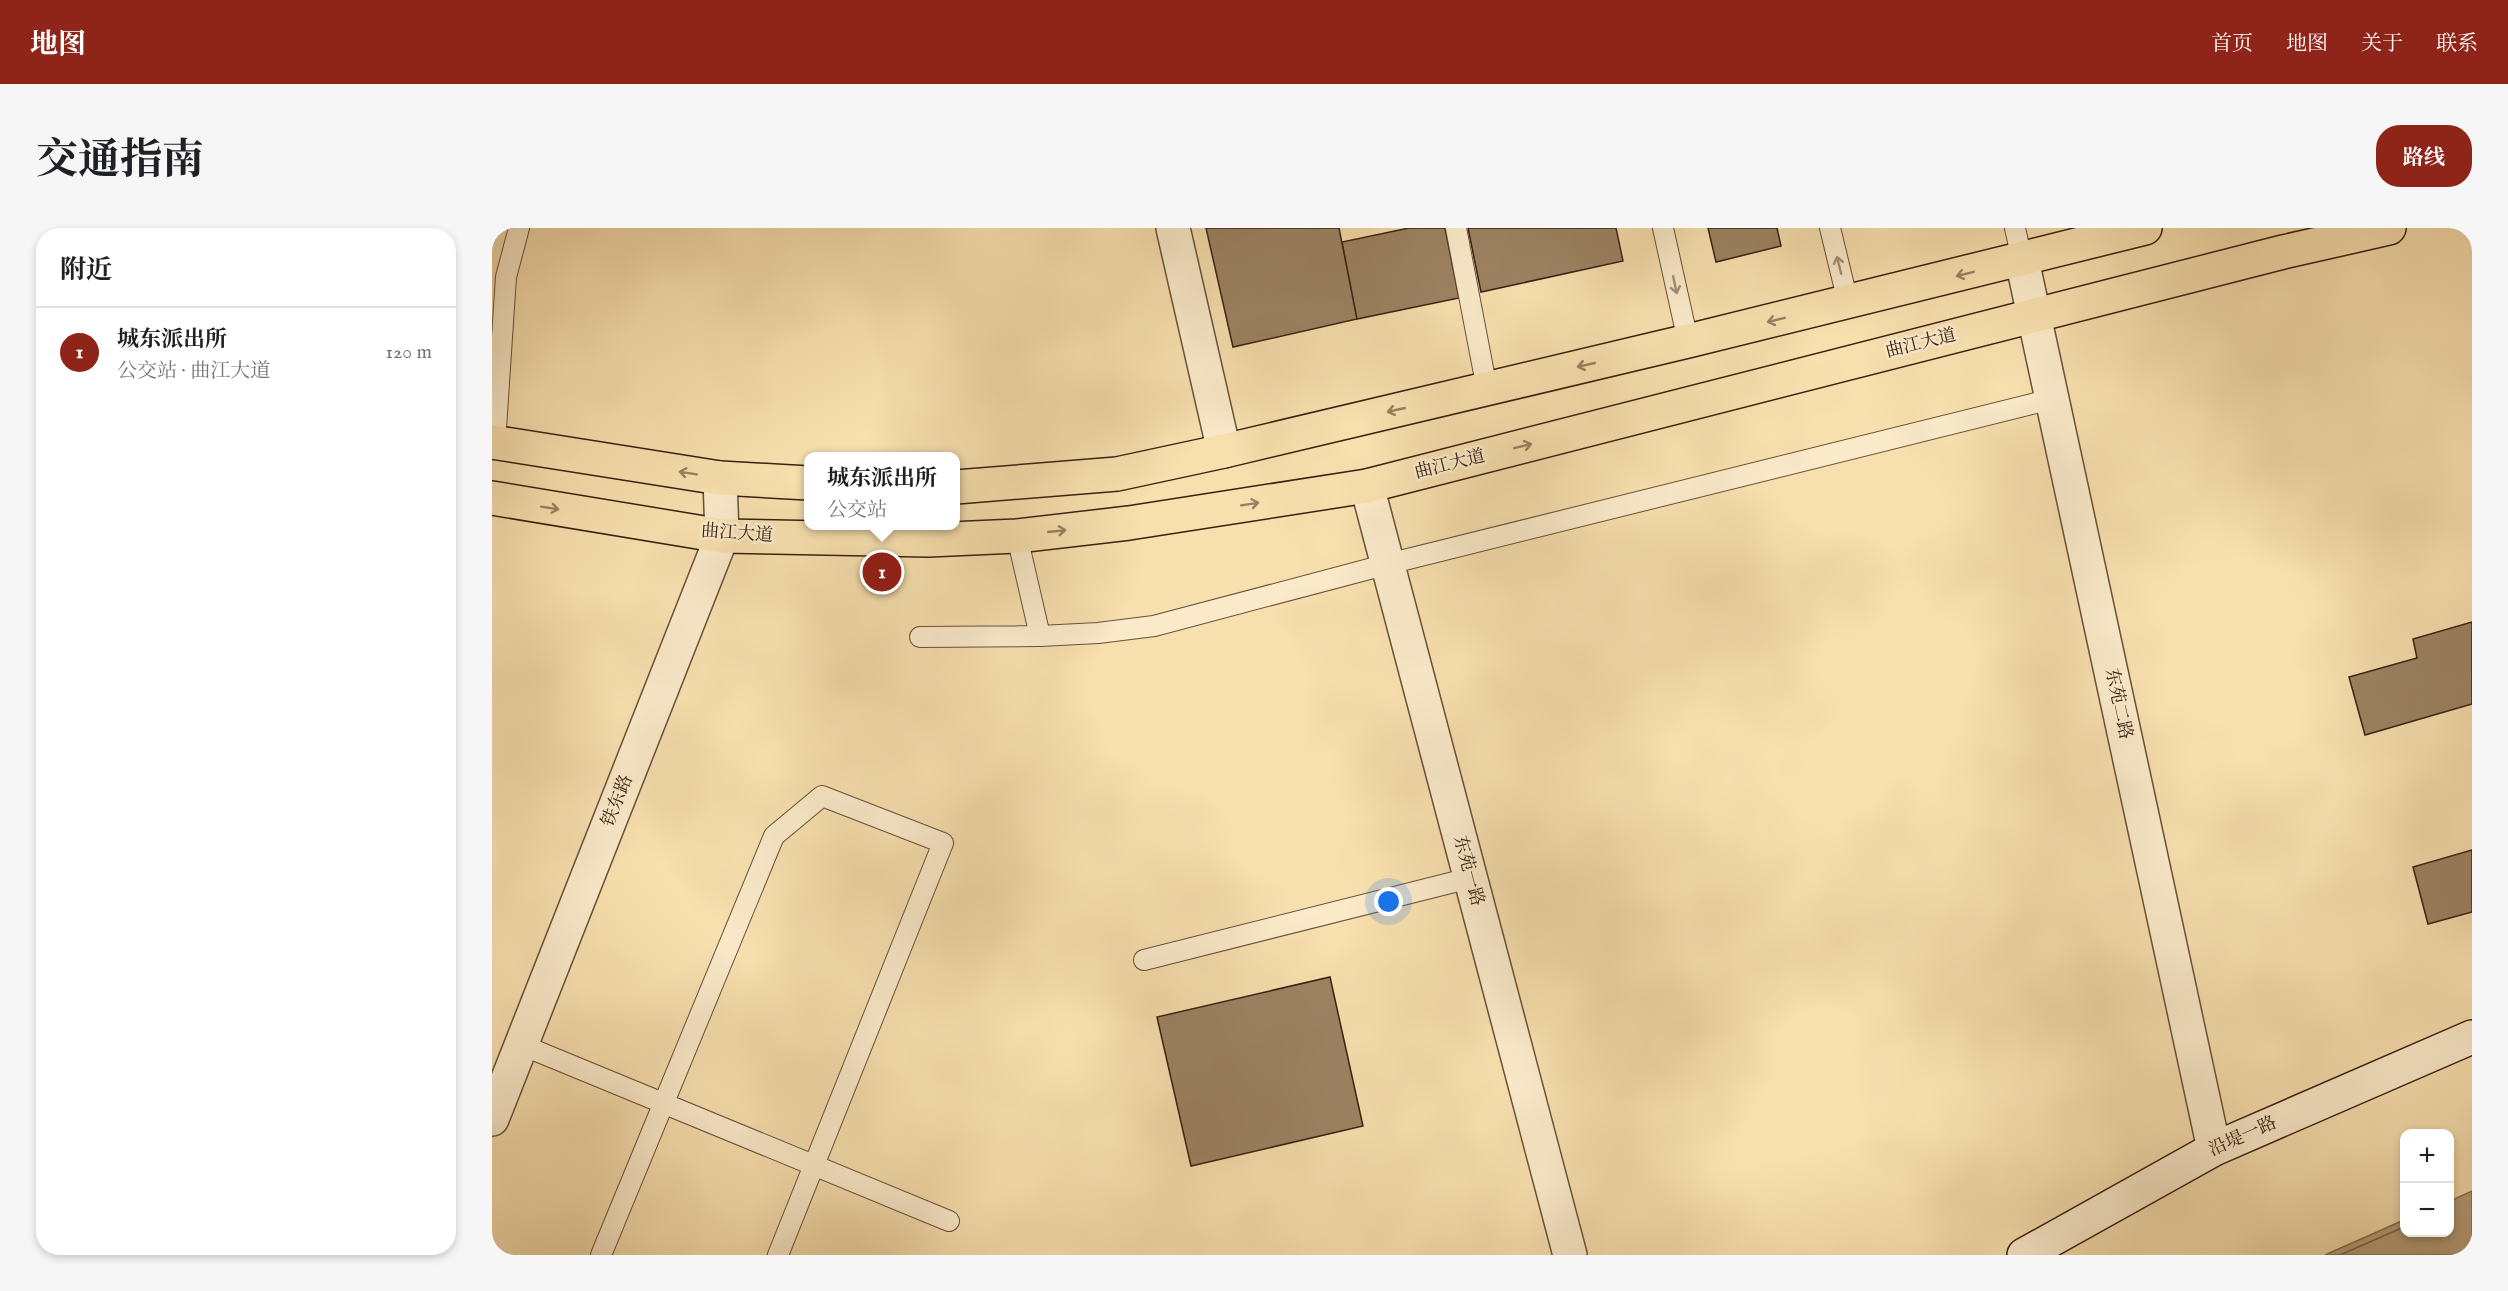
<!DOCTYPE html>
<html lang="zh">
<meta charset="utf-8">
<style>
body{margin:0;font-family:"IM FELL English","Noto Serif SC",serif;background:#f6f6f6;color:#202124}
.controls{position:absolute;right:18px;bottom:18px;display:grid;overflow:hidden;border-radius:12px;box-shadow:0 3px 9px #0003}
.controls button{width:54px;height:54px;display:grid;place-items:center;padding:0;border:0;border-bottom:2px solid #e0e0e0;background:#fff;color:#202124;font:30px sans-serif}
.you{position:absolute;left:897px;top:674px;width:21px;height:21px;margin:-15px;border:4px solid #fff;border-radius:50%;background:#1a73e8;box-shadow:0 0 0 9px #1a73e833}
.badge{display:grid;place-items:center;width:39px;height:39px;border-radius:50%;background:#8f2418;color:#fff;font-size:20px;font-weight:700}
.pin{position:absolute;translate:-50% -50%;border:3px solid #fff;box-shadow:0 2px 6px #0006}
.popup{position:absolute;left:312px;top:224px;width:156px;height:78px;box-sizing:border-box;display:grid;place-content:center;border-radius:12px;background:#fff;filter:drop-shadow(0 2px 4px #0005);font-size:20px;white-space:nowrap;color:#757577}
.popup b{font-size:22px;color:#202124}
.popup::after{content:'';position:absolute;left:50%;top:100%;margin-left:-12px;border:12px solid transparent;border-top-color:#fff}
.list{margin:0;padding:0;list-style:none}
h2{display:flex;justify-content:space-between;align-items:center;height:78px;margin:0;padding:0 24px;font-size:26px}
h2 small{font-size:20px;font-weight:400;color:#757577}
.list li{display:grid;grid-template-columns:39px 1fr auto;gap:18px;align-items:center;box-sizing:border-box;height:90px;padding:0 24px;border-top:2px solid #e0e0e0}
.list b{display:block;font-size:22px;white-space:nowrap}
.list p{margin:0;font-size:20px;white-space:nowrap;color:#757577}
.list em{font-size:20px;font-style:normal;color:#757577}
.map{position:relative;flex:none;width:1980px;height:1027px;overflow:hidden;border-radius:24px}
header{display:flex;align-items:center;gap:36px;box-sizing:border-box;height:84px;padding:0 30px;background:#8f2418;color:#fff}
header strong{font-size:28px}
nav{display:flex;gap:33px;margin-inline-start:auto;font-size:21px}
.intro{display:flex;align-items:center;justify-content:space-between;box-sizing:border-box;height:144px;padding:0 36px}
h1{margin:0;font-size:42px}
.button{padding:15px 27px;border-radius:24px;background:#8f2418;color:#fff;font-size:21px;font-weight:700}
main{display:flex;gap:36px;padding:0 36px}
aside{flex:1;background:#fff;border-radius:24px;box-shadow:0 3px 9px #0003}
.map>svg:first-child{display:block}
</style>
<header>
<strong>地图</strong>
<nav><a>首页</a><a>地图</a><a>关于</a><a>联系</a></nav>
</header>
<div class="intro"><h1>交通指南</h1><a class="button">路线</a></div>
<main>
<aside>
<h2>附近<small></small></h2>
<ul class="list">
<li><span class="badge">1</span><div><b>城东派出所</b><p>公交站 · 曲江大道</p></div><em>120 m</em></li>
</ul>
</aside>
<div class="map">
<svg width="1980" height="1027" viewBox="0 0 1980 1027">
<rect width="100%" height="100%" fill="#f7dfae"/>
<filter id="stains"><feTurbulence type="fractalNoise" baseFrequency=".00333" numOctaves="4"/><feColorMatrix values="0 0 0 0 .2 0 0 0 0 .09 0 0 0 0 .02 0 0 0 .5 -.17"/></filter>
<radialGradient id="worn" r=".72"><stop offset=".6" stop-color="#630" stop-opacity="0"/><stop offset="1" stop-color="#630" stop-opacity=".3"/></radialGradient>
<path fill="#b69e79" stroke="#846c4f" stroke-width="1.5" d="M1980,963V1027H1833L1912,992V1004H1958V973Z"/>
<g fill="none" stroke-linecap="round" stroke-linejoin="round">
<path stroke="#785f45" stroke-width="1.5" d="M1848,1027L1912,999"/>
</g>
<path fill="#9c8363" stroke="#392011" stroke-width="1.5" d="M714,0H847L865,91L741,119Z
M917,0H953L967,70L865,91L850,14Z
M976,0H1124L1131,33L989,64Z
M1216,0H1285L1289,18L1224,34Z
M1980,394V476L1873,507L1857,449L1925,430L1921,411Z
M1980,622V684L1936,696L1921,639Z
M838,749L871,898L699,938L665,789Z"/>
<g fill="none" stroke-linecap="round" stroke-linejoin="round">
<defs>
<path id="lane" d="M964,0L995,161
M1171,0L1196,113
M1338,0L1356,74
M1523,0L1530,32
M3,215L14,49L27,0
M525,308L548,408
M428,409L548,408L606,405L662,398L896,336L1560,171
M652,732L978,650
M30,817L457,993
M109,1027L282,608L330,568L451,615L286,1027"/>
<path id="street" d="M681,0L732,223
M1530,32L1722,921
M875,258L1078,1027
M0,891L230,308L228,250"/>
<path id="secondary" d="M1532,1027L1722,921L1980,809"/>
<path id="primary" d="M0,214L228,250L316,255
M464,259L625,246L732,223L1196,113L1653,0
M0,270L230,308L436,312L525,308L637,295L875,258L1791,24L1897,0"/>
</defs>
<use href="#lane" stroke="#685038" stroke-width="22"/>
<use href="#street" stroke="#685038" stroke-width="36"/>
<use href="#secondary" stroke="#392011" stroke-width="36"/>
<use href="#primary" stroke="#392011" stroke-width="36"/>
<use href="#lane" stroke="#faeaca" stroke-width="20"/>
<use href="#street" stroke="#faeaca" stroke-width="33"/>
<use href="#secondary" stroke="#faeaca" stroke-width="33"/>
<use href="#primary" stroke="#f7dfae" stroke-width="33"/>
</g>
<defs><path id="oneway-shaft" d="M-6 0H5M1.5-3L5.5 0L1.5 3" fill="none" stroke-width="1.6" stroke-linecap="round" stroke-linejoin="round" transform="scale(1.5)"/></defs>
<g stroke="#a38f77">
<use href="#oneway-shaft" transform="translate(1347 37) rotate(-104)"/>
<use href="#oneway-shaft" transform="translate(1183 57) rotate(78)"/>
</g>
<g stroke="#988060">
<use href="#oneway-shaft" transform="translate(1473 46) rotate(166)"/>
<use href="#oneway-shaft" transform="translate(1284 92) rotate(166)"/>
<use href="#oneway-shaft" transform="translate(1094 137) rotate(167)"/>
<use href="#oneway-shaft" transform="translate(904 182) rotate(167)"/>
<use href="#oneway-shaft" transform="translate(1031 218) rotate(-14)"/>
<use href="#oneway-shaft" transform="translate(196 245) rotate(-171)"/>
<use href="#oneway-shaft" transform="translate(758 276) rotate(-9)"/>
<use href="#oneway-shaft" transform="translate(58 280) rotate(9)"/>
<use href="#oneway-shaft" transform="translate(565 303) rotate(-6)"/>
</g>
<g text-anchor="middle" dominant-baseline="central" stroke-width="5" stroke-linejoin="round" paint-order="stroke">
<g font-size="18" fill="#392011" stroke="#faeaca">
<text transform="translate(1429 116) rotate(-14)">曲江大道</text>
<text transform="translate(958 237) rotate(-14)">曲江大道</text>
<text transform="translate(245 306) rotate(4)">曲江大道</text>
<text transform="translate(1626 476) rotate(78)">东苑二路</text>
<text transform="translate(126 573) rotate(-68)">铁东路</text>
<text transform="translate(976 643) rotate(75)">东苑一路</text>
<text transform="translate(1751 909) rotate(-24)">沿堤一路</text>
</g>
</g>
<rect width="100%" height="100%" filter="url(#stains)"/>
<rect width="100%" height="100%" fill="url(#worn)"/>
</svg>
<div class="controls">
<button>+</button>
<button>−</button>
</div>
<div class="you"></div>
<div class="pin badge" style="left:390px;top:344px">1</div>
<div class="popup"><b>城东派出所</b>公交站</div>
</div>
</main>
